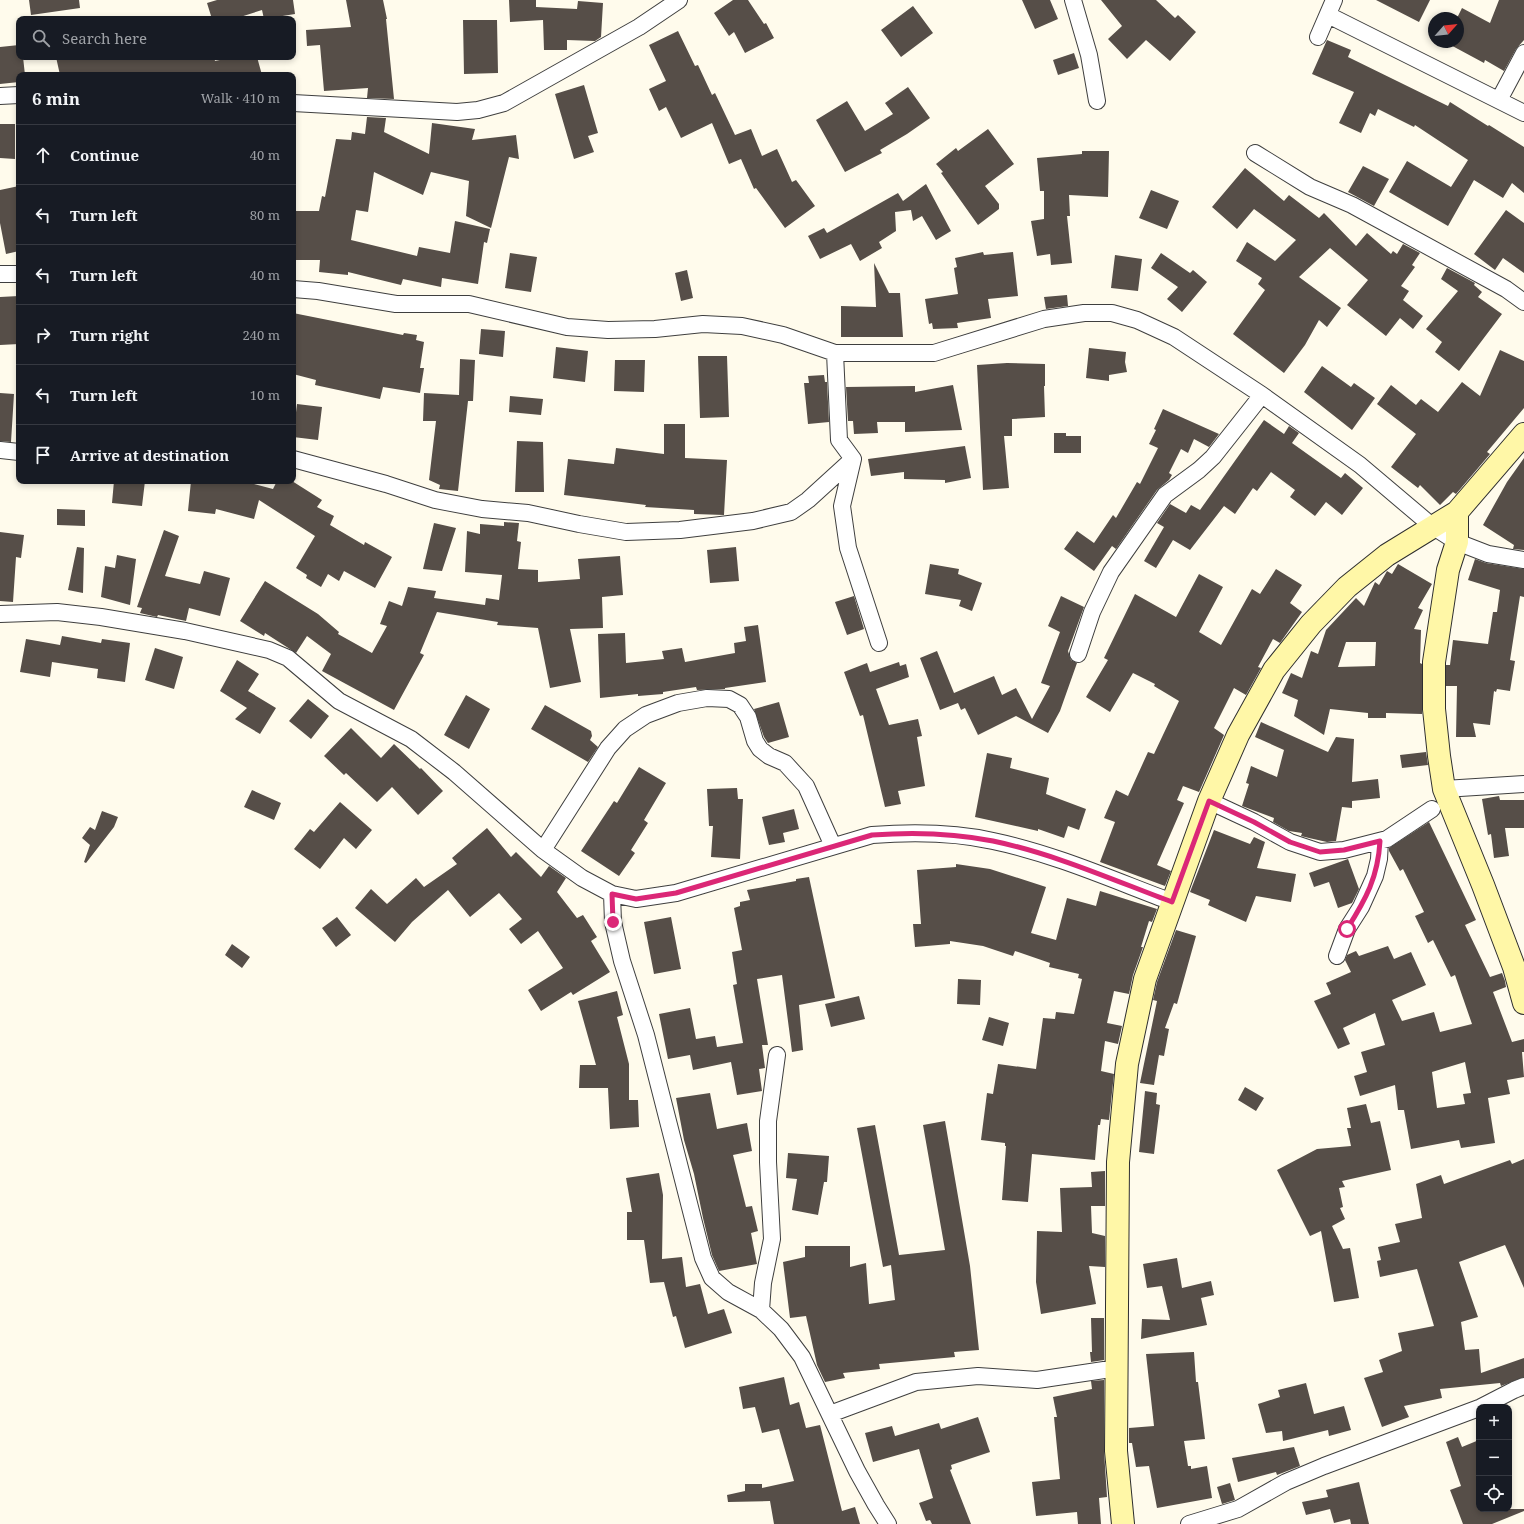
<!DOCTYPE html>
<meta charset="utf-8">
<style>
body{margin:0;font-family:"Noto Serif",serif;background:#20242c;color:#f1f3f6}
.controls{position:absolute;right:12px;bottom:12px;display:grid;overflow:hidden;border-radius:8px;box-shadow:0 2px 6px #0003}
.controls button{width:36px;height:36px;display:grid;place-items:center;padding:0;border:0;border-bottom:1px solid #363941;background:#171b24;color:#f1f3f6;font:20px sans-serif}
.compass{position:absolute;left:1428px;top:12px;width:36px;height:36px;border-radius:50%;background:#171b24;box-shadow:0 2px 6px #0003;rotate:63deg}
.stop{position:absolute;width:12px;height:12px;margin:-9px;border:3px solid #db2777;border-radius:50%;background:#fff}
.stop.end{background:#db2777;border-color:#fff;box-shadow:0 1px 4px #0008}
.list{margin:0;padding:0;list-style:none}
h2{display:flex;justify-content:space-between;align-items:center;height:52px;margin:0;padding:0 16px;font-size:17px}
h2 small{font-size:13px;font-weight:400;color:#9ea1a6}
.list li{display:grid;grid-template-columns:26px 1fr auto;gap:12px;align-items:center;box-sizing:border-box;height:60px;padding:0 16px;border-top:1px solid #363941}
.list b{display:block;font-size:15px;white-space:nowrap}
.list em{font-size:13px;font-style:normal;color:#9ea1a6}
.icon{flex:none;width:22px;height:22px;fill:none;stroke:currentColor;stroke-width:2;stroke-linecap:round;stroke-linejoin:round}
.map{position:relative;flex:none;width:1524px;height:1524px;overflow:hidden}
.search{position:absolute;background:#171b24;box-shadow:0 2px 6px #0003;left:16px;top:16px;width:280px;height:44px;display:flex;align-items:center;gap:10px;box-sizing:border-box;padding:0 14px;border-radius:8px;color:#9ea1a6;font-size:15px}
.panel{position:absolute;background:#171b24;box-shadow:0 2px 6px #0003;left:16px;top:72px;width:280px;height:412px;border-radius:8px}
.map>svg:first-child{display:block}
</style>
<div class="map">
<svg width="1524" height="1524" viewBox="0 0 1524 1524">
<rect width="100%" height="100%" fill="#fffbec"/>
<path fill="#564e48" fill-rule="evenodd" d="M29,0H79L80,8L31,15Z
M217,0H293L295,14L264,19L262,10L234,19H212L207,3Z
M346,0H383L387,19H386L394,99L367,98L368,88L324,91L320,45L307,46L306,30L351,27Z
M509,0H536V7L577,9L578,1L603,3L601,37L595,41L567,40V50H544L543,20L510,22Z
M733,0H748L764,24L766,23L774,38L745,53L734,32L729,36L714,13Z
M1022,0H1050L1058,19L1035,29Z
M1101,0H1156L1175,18L1178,15L1196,32L1170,61L1146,40L1127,59L1108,39L1122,26Z
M1376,0H1430L1419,22Z
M1499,0H1524V40L1516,49L1504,71L1485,60L1484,63L1445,42H1458L1457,18L1462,8L1490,23Z
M913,6L933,33L901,57L881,30Z
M463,20H497L498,73L464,74Z
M678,31L695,66L698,65L712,95L715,93L735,135L751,129L762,156L777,149L792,182L796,180L815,206L785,228L756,188L754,189L741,159L729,164L712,123L681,138L666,107L659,111L649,89L666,81L649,45Z
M1327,40L1351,50L1348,57L1448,106L1450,102L1488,126L1489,125L1524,147V193L1512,183L1503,198L1474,180L1448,226L1389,192L1407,161L1451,187L1468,160L1415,125L1414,127L1378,109L1375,116L1370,113L1361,133L1339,123L1354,92L1312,74Z
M19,45V57H23L25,75H19V82L0,84V47Z
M1074,53L1079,68L1058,75L1053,60Z
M56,57H214L215,61L234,57H257L262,75H60Z
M584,85L598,133L588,136L594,152L574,159L555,94Z
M908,87L930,118L907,134L880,150L882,153L845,172L816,120L847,101L865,131L893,114L885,103Z
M367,117L386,118L384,132L429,154L432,123L475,129L472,140L516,135L519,159L509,157L491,228L466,216L469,181L431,172L423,195L374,172L368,212L356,210L351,240L417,256L419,247L450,253L455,221L490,229L487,243L484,242L478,284L442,278L441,287L403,279L401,285L348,272V275L319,272L320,260H293V211H319L322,196L325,197L336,139L351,140L352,132L365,134Z
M0,124H15V159L0,158Z
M988,129L1014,164L985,186L999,204V209L978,225L941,173L943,172L936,164L956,148L958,151Z
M1082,151H1109L1108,197L1069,195L1070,216H1067L1072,263L1051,265L1050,254L1037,256L1031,221L1044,219V191H1040L1037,158L1082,154Z
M1363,166L1389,179L1374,206L1348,192Z
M1245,168L1284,201L1289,195L1319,218L1324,213L1356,246L1367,233L1391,254L1393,251L1397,254L1403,244L1420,253L1412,265L1415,267L1401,286L1409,291L1403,300L1423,316L1413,329L1400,318L1386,336L1347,305L1368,280L1330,248L1299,277L1341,308L1327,327L1319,320L1305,345L1284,373L1233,334L1265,290L1258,284L1262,278L1236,261L1247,242L1275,261L1296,240L1254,209L1237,229L1212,207Z
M926,184L951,231L936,240L922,216L913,221L911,210L895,212L896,231L879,242L882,248L860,261L851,244L820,259L808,236L824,228L827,233L898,193L903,201Z
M19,186V251L6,254L0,223V190Z
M1151,190L1179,201L1167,229L1139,218Z
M1506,210L1524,223V273L1503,258L1495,270L1474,254Z
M983,252L984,255L1013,252L1018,296L988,299L991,318L957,323L958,328L933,329L932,323L929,324L925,299L958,294L954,268L957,267L955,258Z
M510,253L537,257L531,292L505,288Z
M1161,253L1190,273L1193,270L1207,282L1182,312L1167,299L1178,287L1151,268Z
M1115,255L1142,259L1138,291L1111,288Z
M874,263L889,293H900L903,337H841V306L876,307Z
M1447,268L1475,283L1474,285L1482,292L1478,297L1502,314L1459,371L1435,352L1442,342L1426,329L1458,291L1441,279Z
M687,270L693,298L681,301L675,273Z
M1067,295L1068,306L1046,309L1044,297Z
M19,296V344L0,345V297Z
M293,313L403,335L404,333L417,335L416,340L424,342L420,368H424L420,393L383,387L380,399L315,385L316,380L293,374Z
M481,329L505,331L503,357L479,354Z
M556,347L588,351L585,382L553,378Z
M1089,348L1126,352L1125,362L1127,372L1109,375V381L1086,378Z
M1500,350L1524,361V408L1487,452L1490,454L1456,494L1453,492L1440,505L1420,485L1418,488L1391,467L1416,434L1377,404L1391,385L1416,405L1421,399L1438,412L1462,382L1480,396Z
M698,356H727L729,417L700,418Z
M460,359L475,360L473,401H468L458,491L439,489L440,485L429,480L436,421H423L424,393L459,395Z
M615,360H645L644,392L614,391Z
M1007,363L1045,364V386H1044L1045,417L1012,419V436H1004L1009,488L983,490L977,365Z
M1322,366L1351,387L1354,383L1375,398L1352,430L1304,392Z
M824,375L825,382H827L829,422L808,424L804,383H809L808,376Z
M953,385L962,430L905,432V422H877L878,433L854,434L853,421H848L846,387L915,386V392Z
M0,393L14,394L11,442L0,441Z
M510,396L543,399L541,415L509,412Z
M297,404L322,407L318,440L293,437Z
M1163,409L1219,434L1209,447L1194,439L1188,453L1181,449L1169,473L1172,475L1169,480L1157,490L1116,549L1112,546L1094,571L1064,549L1077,531L1094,543L1113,515L1116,518L1137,482L1140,484L1158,448L1149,444L1156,430L1154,429Z
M1264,420L1284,434L1289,426L1299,433L1292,443L1341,478L1345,473L1363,488L1342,515L1326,502L1315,516L1290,497L1295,490L1271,472L1257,491L1253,488L1235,514L1224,506L1190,550L1173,540L1156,568L1144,561L1164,527L1157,523L1170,504L1186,513L1191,505L1200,510Z
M664,424H685V458L727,460L724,515L694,514V510L645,507L646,505L564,495L568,459L614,464L616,448L664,454Z
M1054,433H1066V436H1081V453H1054Z
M517,441L543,442L544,492H515Z
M965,446L971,478L945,483V480L904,479V472L871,476L868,459Z
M1524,458V550L1513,549L1514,545L1483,525L1507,482Z
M114,481H145L142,506L112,503Z
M191,481H242L273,489L277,481H292L322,500L317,507L334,516L330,525L364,545L365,542L392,557L375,588L344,571L339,581L328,574L321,587L306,578L307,575L296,568L315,536L259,500L254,519L216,509L215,514L188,511Z
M57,509L85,510V526L57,525Z
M504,522L519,523L517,541L521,542L518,569L538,570V582L580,579L578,559L620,556L623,595L602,597L603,628L570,629L581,682L550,688L538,628L497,625L498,622L437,612L420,653L424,655L394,710L322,671L331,654L307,636L296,653L265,633L264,636L240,621L265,581L318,614L339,632L338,634L372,653L387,626L380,624L389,601L402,606L408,587L436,591L434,598L485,605L486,598L499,600L502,575L465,572L467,531L480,534V524L504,526Z
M434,523L456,528L442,571L423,569Z
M164,530L179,536L165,576L200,584L204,571L230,578L220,616L189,608L186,621L158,615L157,617L140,613L142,608L137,607Z
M0,532L24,535L21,558L16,557L13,602L0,601Z
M77,547L84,548L83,593L68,590Z
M736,547L739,581L710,583L707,550Z
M117,555L136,559L130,605L101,597L105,566L115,568Z
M1475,559L1486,563L1524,569V597L1520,596L1510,660L1515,661L1510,691L1497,689L1496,692L1494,691L1490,725L1473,723L1476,737H1456L1457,686H1446V665H1450L1453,640L1488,644L1493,612H1497L1500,590L1468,580Z
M930,564L959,569L958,574L982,583L972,611L959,606L961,600L925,594Z
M1398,564L1432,584L1418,608L1423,610L1414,629L1421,630L1420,663L1422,664V714L1386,713V718H1368V713L1330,709L1324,735L1294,716L1298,700L1282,693L1291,673L1302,678L1311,651L1318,654L1326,630L1356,598L1364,606L1375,582L1379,585L1387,571L1392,574ZM1346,642H1376L1375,666L1338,667Z
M1276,569L1302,585L1290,603L1302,612L1280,643L1273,639L1258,667L1261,668L1246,695L1234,688L1214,728L1224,735L1199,792L1183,786L1177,800L1184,803L1157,865L1171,871L1165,886L1100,862L1115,822L1104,818L1116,790L1128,796L1148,752L1154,754L1179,701L1154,686L1155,684L1133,673L1110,712L1086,697L1108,660L1104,658L1135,594L1176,617L1199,574L1223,587L1199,632L1221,645L1252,589L1260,594Z
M854,596L864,629L847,635L835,602Z
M1061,596L1084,607L1068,651L1071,660L1077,663L1060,711L1048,733L1016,716L978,735L965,708L961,710L958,703L940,710L920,658L937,651L954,693L994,676L1002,695L1016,688L1032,719L1050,686L1041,683L1060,632L1048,626Z
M758,625L766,682L725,688V689L697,690L696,687L663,692V694L638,696V694L600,698L598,634L625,633L626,663L664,659L662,651L682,648L685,662L735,653L734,643L746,641L744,627Z
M62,636L101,643L102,639L130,643L125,682L97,678L98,669L52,662L50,677L20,672L26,639L60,645Z
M155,648L183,657L174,689L145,680Z
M237,660L259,674L248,691L276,708L260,734L235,719L247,708L220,691Z
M899,662L900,666L906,664L909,677L876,689L889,725L918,719L922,736L917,737L925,786L898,791L901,804L885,807L863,715L860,716L844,672L867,663L870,672Z
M466,695L490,709L469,749L444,735Z
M308,699L329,716L311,739L289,721Z
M779,702L789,737L768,743L764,737L754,709Z
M545,705L591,731L592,736L590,740L598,747L588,762L531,729Z
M1261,722L1328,752L1336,737L1354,739L1352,782L1378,779L1380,798L1352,801V808L1342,807L1336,841L1327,842L1309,838L1301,836L1302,833L1289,831L1273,822L1274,818L1242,806L1249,784L1246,783L1251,766L1277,777L1284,750L1255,737Z
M351,728L381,758L394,744L420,769L421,768L443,791L418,815L392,787L377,802L346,773L344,775L324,756Z
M1426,752L1428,765L1402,768L1400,755Z
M987,753L1012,758L1010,768L1049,778L1046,794L1086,809L1079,830L1068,826L1064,838L1038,829V831L975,817Z
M639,767L666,783L644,820L648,823L631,850L635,853L619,876L581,851L614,801L617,803Z
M737,788L738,799H743L740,859L711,857L713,826H709L707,789Z
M252,790L281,803L274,820L244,807Z
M1499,796L1500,800H1524V828H1505L1509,856L1494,858L1491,834L1488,835L1482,799Z
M340,802L372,830L356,849L344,838L320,869L294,849L310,829L314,832Z
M794,809L799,829L783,833L785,842L769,845L762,817Z
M102,811L118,817L114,827L86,863L84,862L90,845L82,838L90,827L95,830Z
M1429,822L1476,920L1465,925L1490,977L1502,973L1505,981L1506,987L1493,992L1512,1042L1524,1039V1052H1522L1524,1077L1507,1080L1510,1094L1488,1098L1495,1143L1461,1148L1459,1140L1411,1149L1404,1110H1398L1395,1085L1360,1096L1354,1076L1367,1072L1361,1052L1385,1045L1375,1013L1343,1028L1350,1044L1338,1049L1314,1001L1331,994L1326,983L1351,972L1345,960L1347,955L1356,951L1359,956L1388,946L1394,959L1411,952L1426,985L1392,1000L1402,1021L1434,1012L1440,1032L1472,1024L1455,975L1451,977L1433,940L1428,943L1415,916L1424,912L1403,869L1400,871L1389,851V848ZM1465,1062L1471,1093L1463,1094L1465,1104L1437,1108L1432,1072Z
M487,828L511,857L516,852L541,877L549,866L566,878L557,892L577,918L583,915L597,937L591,941L610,972L573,995L571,992L541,1011L528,990L563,968L538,931L521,944L509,929L522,919L499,893L470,917L448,890L412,922L395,942L355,908L371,889L387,904L416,878L424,887L457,864L452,858Z
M1214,830L1250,844L1254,837L1265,842L1257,868L1296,874L1291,902L1256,896L1246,922L1208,905L1210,900L1190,892Z
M1348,859L1359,889L1352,903L1338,908L1329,882L1314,887L1309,873Z
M956,864L990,869L1046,887L1031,933L1056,940L1067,898L1096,906L1100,891L1157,909L1152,922L1149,921L1141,947H1143L1133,975L1129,994L1114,991L1107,1023L1122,1026L1118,1044L1105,1041L1101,1071L1114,1074L1109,1120L1101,1119L1100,1125H1098L1095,1160L1032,1154L1028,1202L1002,1200L1006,1146H1005V1143L981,1140L987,1093L993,1094L998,1064L1036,1069L1043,1018L1055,1019L1056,1012L1074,1014L1082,979L1078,978L1079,974L1049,967L1050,963L1015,951L1013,956L983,946L950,941V944L915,947L913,924H921L917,870L956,867Z
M809,877L835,998L799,1005L803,1050L792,1052L782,975L757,979L768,1045H762L765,1068L759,1069L762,1091L737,1095L731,1062L693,1070L690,1055L668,1059L659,1014L690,1008L696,1039L715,1036L717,1047L743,1043L733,985L737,984L732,952L742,950L734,908L740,906V902L750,900L747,890L796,881V879Z
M337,917L351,935L336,947L322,928Z
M671,917L681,969L654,974L644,922Z
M1176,930L1196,936L1177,1004L1174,1003L1165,1028L1169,1029L1164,1056L1159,1055L1154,1085L1140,1083L1157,1001L1153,1000L1157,982Z
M232,944L250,957L242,968L225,955Z
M958,979L981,980L980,1005L957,1004Z
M617,991L623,1015L617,1017L629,1064V1100H638L639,1127L610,1129L608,1088H579L580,1065H596L578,1001Z
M859,996L865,1019L831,1027L825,1004Z
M989,1017L1009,1023L1003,1046L982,1040Z
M1245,1087L1264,1098L1256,1111L1238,1100Z
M1145,1091L1157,1093L1156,1104L1160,1105L1154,1154L1139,1152Z
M710,1093L717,1129L747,1123L752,1151L733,1155L746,1207L752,1206L758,1231L751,1233L757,1264L719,1271L712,1255L703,1218L694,1174L684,1140L676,1098Z
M1366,1104L1371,1123L1380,1121L1391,1170L1342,1181L1345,1187L1339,1188L1343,1207L1340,1208L1345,1219L1332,1226L1343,1249L1350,1248L1359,1298L1334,1302L1321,1231L1310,1236L1277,1170L1317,1149L1351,1146L1347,1128H1351L1347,1108Z
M945,1121L970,1266L979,1350L954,1352L955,1357L879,1364L880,1369L843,1373L845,1378L825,1382L817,1365L806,1316L790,1318L783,1262L805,1257V1246H850V1267L866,1263L869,1304L895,1300L891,1265L883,1267L857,1128L875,1125L899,1255L945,1250L923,1125Z
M788,1153L829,1156L827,1182H824L818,1215L792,1210L797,1179L786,1178Z
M1524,1159V1288L1505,1245L1459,1262L1478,1317L1461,1322L1465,1350L1479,1349L1481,1373L1524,1358V1377L1501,1386L1500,1383L1440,1389L1442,1398L1404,1406L1409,1417L1382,1427L1364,1378L1383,1372L1379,1360L1402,1351L1398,1333L1434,1326L1417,1269L1380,1277L1377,1261L1381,1260L1378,1247L1400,1242L1395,1224L1422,1218L1416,1184L1441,1175L1444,1184L1510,1160L1512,1164Z
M1105,1171V1206H1091L1092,1233L1105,1236V1267L1089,1266L1096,1304L1041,1314L1036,1282L1037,1231L1062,1232L1060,1188L1092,1187L1091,1172Z
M659,1173L663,1195L662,1259L682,1257L686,1287L700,1284L708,1314L724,1309L732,1333L685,1348L676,1316L673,1317L664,1282L650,1283L644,1240H627V1212H632L626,1178Z
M1177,1258L1182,1288L1211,1281L1214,1295L1201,1298L1207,1325L1141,1339L1142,1319L1170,1320L1162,1286L1147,1288L1143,1264Z
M1091,1318H1104V1360L1091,1362L1090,1352H1092Z
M1194,1352L1196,1382H1198L1205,1439L1184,1441L1188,1466H1191V1469L1207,1466L1212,1498L1157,1508L1149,1466L1136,1467L1132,1443H1129V1428L1154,1426L1146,1354Z
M784,1377L790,1405L799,1402L806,1428L820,1425L842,1511L855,1507L860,1524H774L770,1501L728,1502L727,1495L745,1491V1484H762V1488L794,1481L779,1429L762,1433L755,1407L743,1409L739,1387Z
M1104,1380V1451L1107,1497L1099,1498L1101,1524H1078L1077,1512L1036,1516L1032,1482L1060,1479L1054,1417H1057L1053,1397L1092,1389L1091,1381Z
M1306,1383L1314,1414L1344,1406L1351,1430L1329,1436L1328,1430L1283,1441L1282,1431L1266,1433L1258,1404L1280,1397L1278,1390Z
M978,1417L990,1452L951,1465L952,1469L950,1470L971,1524H932L930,1520L926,1521L919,1503L933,1498L919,1449L873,1462L865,1433L892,1426L895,1436L939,1423L941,1429Z
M1458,1437L1462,1447L1479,1440V1509H1524V1511L1492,1524H1463L1450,1490L1461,1486L1446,1442Z
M1294,1447L1300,1466L1277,1475L1276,1472L1238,1482L1232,1458Z
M1359,1482L1369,1524H1351L1350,1519L1334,1523L1330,1509L1306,1515L1302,1502L1328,1497L1326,1490Z
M1230,1483L1235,1500L1222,1504L1217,1487Z"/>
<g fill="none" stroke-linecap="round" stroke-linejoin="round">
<defs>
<path id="street" d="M1073,0L1089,55L1097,101
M1328,15L1524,113
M1318,37L1334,0
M0,96L19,95
M1499,100L1524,53
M293,103L457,112L478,110L504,103L639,27L679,0
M1255,153L1310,187L1352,205L1506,289L1524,302
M0,274H19
M293,289L318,291L396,304H469L567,327L608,330L655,329L703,324L742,326L783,335L835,353H934L1044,319L1084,313H1112L1137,320L1174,337L1262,395L1360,465L1432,526L1457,542L1488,554L1524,560
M835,353L839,440L853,459
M0,450L19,452
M293,459L386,484L435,500L482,509L528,513L579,524L626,532L680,530L753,521L791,512L808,500L853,459
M853,459L842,506L848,548L879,643
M0,614L57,612L101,617L185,631L269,650L288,658L339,701L411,739L454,772L543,850L582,878L612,894L636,899L676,893L872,835C912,832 953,832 993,841C1055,854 1113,880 1172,902
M1078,654L1092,612L1111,572L1165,495L1199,470L1213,457L1262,395
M1444,789L1524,784
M1209,801L1254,822L1290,842L1320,852L1344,850L1387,839L1432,809
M543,850L608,748L625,729L646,715L678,703L707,698L729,699L740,705L748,717L755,741L760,749L769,756L785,763L806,786L833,846
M612,894L613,922L622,961L646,1035L703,1258L712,1278L728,1292L761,1310L781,1329L802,1357L857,1471L876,1505L888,1524
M1337,956L1347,929L1361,907L1375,876L1379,859L1380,841
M761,1310L763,1283L772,1239L768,1162V1121L777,1055
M1481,1407L1514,1390L1524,1386
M830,1414L916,1382L978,1376L1037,1380L1104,1370H1117
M1189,1524L1238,1509L1286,1482L1324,1466L1479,1408"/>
<path id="secondary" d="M1457,512V542L1448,570L1434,662V709L1439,756L1444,789L1483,885L1514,967L1524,1003
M1123,1524L1116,1451L1118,1162L1127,1064L1145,979L1209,801L1238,735L1274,670L1311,624L1347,587L1387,555L1457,512L1524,434"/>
</defs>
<use href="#street" stroke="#3f3f3f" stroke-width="18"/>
<use href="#secondary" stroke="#2e2e2e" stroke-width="24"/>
<use href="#street" stroke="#fff" stroke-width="16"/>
<use href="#secondary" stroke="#fff7a7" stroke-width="22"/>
</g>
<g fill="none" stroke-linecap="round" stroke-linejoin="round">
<path stroke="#db2777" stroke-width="5" d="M613,922L612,894L636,899L676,893L872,835C912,832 953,833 993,841C1055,854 1113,880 1172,902L1209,801L1254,822L1290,842L1320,852L1344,850L1380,841C1378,877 1366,899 1347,929"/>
</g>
</svg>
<div class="controls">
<button>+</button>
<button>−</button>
<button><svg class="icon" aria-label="locate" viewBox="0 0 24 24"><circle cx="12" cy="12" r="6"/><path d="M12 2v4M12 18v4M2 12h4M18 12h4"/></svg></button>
</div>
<svg class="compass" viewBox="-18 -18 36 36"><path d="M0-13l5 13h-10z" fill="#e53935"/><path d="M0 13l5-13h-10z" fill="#9ea1a6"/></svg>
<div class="stop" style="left:1347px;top:929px"></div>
<div class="stop end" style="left:613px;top:922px"></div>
<div class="search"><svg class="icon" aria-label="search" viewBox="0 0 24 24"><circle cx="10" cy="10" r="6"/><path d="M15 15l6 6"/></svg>Search here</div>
<section class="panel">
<h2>6 min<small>Walk · 410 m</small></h2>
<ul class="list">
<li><svg class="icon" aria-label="ahead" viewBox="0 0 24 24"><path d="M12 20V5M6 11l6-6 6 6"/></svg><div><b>Continue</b></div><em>40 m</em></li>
<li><svg class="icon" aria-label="left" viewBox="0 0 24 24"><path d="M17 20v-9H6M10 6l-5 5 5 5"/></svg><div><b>Turn left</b></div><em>80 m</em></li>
<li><svg class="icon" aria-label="left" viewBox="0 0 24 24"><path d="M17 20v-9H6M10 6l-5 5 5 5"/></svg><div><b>Turn left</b></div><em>40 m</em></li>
<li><svg class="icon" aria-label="right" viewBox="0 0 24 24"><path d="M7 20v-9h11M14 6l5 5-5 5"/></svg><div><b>Turn right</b></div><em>240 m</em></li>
<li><svg class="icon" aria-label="left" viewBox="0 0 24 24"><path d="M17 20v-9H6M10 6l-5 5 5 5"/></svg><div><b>Turn left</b></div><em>10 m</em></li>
<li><svg class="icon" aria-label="arrive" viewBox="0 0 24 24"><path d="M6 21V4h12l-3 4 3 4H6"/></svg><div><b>Arrive at destination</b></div></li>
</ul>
</section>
</div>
